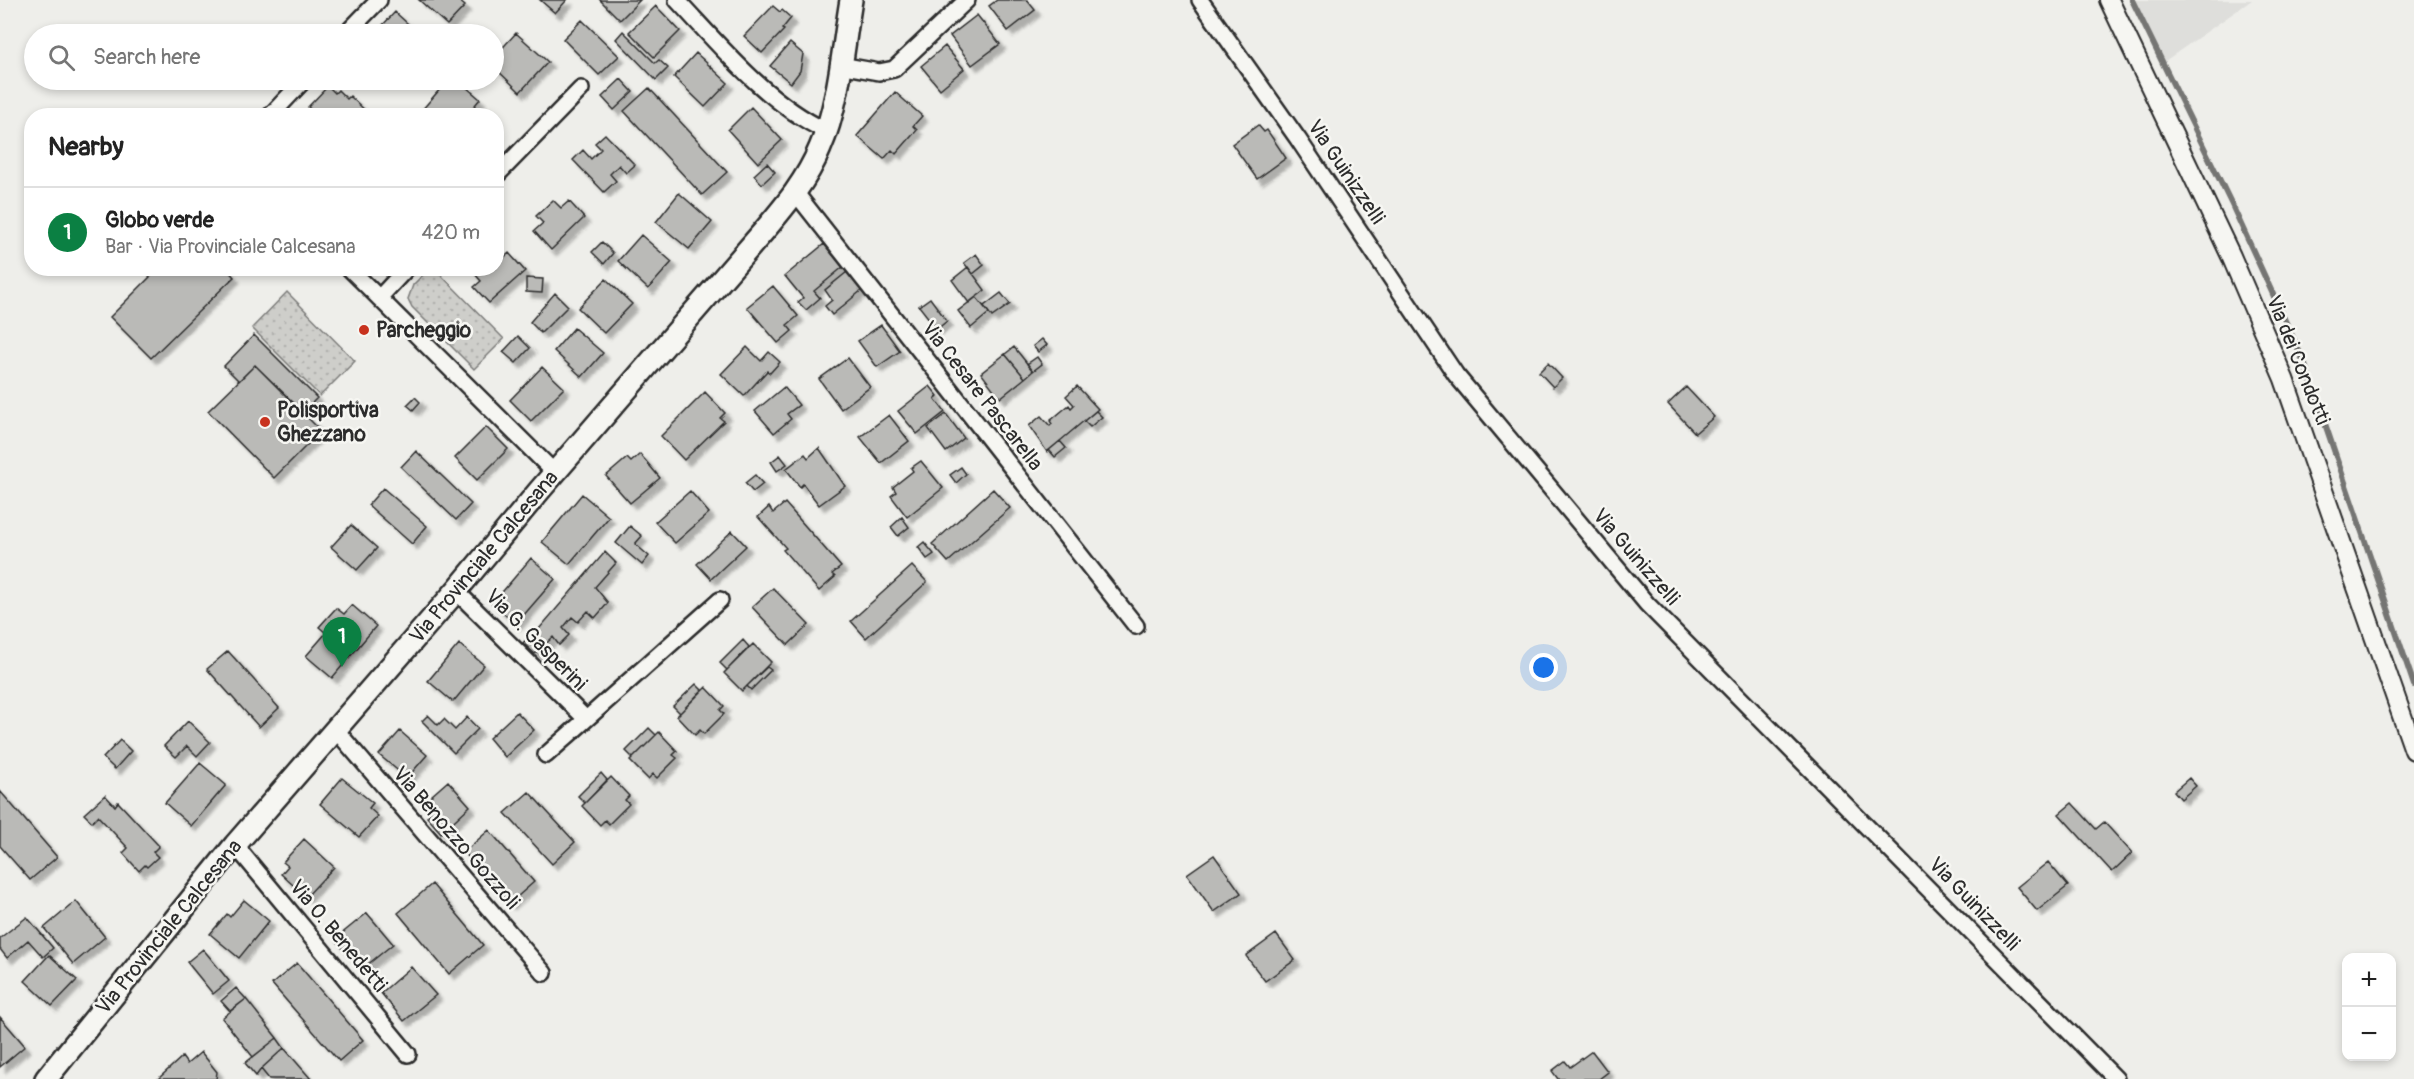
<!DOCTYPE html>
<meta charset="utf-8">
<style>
body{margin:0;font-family:Pangolin,sans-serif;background:#f6f6f6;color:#222}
.controls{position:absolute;right:18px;bottom:18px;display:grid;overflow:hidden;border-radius:12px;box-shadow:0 3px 9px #0003}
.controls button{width:54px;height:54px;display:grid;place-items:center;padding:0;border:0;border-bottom:2px solid #e0e0e0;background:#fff;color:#222;font:30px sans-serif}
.you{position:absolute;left:1544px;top:668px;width:21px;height:21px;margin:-15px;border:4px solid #fff;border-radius:50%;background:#1a73e8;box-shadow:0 0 0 9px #1a73e833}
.badge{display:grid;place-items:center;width:39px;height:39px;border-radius:50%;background:#0b8043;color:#fff;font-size:20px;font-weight:700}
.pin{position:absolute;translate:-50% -50px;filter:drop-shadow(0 2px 3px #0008)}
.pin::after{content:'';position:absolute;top:32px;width:21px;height:18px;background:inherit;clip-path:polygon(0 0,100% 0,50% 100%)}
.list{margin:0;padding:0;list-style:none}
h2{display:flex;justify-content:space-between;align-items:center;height:78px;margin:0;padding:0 24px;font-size:26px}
h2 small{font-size:20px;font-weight:400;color:#767676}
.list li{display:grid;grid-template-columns:39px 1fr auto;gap:18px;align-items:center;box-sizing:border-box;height:90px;padding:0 24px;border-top:2px solid #e0e0e0}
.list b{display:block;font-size:22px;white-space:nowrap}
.list p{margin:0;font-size:20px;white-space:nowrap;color:#767676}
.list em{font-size:20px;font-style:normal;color:#767676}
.icon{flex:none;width:33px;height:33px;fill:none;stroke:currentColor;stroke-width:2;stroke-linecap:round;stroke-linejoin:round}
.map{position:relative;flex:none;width:2414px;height:1079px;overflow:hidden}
.search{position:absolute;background:#fff;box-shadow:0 3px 9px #0003;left:24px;top:24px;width:480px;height:66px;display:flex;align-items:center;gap:15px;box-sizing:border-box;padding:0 21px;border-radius:33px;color:#767676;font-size:22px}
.panel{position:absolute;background:#fff;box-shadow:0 3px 9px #0003;left:24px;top:108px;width:480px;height:168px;border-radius:24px}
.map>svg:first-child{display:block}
</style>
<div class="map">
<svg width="2414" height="1079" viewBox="0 0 2414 1079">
<defs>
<pattern id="grass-dots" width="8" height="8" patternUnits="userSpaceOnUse" patternTransform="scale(1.5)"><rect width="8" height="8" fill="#cececa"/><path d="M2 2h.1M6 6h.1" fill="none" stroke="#b1b1ae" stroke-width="1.8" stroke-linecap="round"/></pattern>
<filter id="shadow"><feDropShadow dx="5.5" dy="5.5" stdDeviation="1.5" flood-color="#0004"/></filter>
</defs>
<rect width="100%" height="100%" fill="#eeeeea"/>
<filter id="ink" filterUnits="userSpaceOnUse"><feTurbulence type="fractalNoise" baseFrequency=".0167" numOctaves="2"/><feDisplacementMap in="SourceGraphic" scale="12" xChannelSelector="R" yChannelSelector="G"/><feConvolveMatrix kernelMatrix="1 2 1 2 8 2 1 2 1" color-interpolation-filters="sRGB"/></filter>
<g filter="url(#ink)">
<path fill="#dededb" d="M2133,0H2252L2162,63Z"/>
<path fill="url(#grass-dots)" stroke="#7c7c7a" stroke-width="1.5" d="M429,269H435L504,339L474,369L412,307L408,299L413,285Z
M287,292L355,361L320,396L252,328Z"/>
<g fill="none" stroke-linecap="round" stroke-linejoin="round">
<path stroke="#757573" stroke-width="6" d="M2132,0L2232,205L2304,362L2414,685"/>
</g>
<path fill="#babab7" stroke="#2b2b2b" stroke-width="1.5" filter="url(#shadow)" d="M419,0H458L465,6L447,25Z
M540,0H567L555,13Z
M600,0H640L620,20Z
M997,0H1027L1035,10L1008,31L989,6Z
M656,6L680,31L654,57L629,32Z
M773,6L780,12L782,10L791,18L782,29L784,30L762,53L744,36Z
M395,12L419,34H384L379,29Z
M977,15L1000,44L972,65L950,36Z
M582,20L619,56L599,75L563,39Z
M623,31L655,63L659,60L668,68L656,80L616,39Z
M516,33L548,62L520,92L494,67V57Z
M790,43L803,54L800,71L791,83L770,66Z
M945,46L964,69L940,89L921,66Z
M696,53L728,83L705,107L674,77Z
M621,79L633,92L614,110L602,97Z
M432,80H458L480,99L466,116H426L421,111L441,88Z
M328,86L335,93L338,90L347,99L350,96L371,116H317L308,107Z
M649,88L727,172L702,195L624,111Z
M895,92L922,116L913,126L917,130L896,154L892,150L884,159L857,136Z
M751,107L782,140L758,163L728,130Z
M1258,125L1264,132L1267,130L1286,158L1257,179L1232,144Z
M605,134L635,165L626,173L619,165L610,174L616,181L604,192L573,160L583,150L591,159L601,149L595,143Z
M767,163L775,172L762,184L754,175Z
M679,193L712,222L689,249L656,222Z
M553,200L561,208L569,201L584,218L551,250L534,231L543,223L536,216Z
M641,235L672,262L648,289L618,261Z
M602,242L613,253L604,264L592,252Z
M824,244L843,267L814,291L820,298L806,310L798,302L803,298L785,276Z
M509,253L525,271L489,303L474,287L481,281L473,272L476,268H496V261L498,263Z
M976,254L984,265L973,274L964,263Z
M968,267L985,290L969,303L952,280Z
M159,268H226L234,277L151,358L110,317Z
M847,272L862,290L832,315L825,306L832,300L825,290Z
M526,278L543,279L542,293L526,292Z
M606,279L632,304L604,333L578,308Z
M773,286L798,316L787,325L792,331L778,343L747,307Z
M555,293L568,306L541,333L530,322Z
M1001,293L1010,304L992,317L984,306Z
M976,297L989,313L971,328L958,311Z
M930,298L947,321L937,329L919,306Z
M881,325L900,351L877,367L858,341Z
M574,328L603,353L582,377L554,351Z
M254,335L317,398L303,412L255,365L239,381L224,366Z
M518,336L530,348L516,363L503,352Z
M1042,339L1047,345L1038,352L1033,346Z
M747,347L761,361L769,352L780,362L770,373L767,371L744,396L721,374Z
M1014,347L1033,371L1025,378L1005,354Z
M1005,354L1025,378L1000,398L981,373Z
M1037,357L1042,364L1033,371L1027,364Z
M848,358L870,387L841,409L819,379Z
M1548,363L1562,378L1553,387L1539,372Z
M255,365L321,431L274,478L208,411Z
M542,367L564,388L531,421L510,400Z
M930,386L938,396L935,399L945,412L917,434L898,411Z
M1077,386L1098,409L1047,452L1029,426L1041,416L1050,426L1052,424L1050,421L1069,405L1071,408L1074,405L1066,396Z
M784,387L799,405L787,414L791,419L774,433L755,411Z
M1686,387L1714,417L1695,433L1668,404Z
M705,392L725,413L720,418L724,421L684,460L661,436Z
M415,397L420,402L413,410L407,405Z
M1096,411L1102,417L1090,427L1084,421Z
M946,414L964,438L946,452L928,428Z
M889,415L909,441L881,463L860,437Z
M486,427L508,449L477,480L455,458Z
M1060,441L1066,448L1055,457L1049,450Z
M819,448L845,486L819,505L803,484L800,487L786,469L805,454L808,458Z
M416,451L471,504L456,520L401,467Z
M640,454L660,478L630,503L606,476L627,458L631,462Z
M780,455L787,464L777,471L771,462Z
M921,461L943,488L907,517L891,496L896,492L893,487L913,471L911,468Z
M961,467L966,474L956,483L950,475Z
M755,475L763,484L753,492L745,483Z
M383,488L427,526L412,544L368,505Z
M993,489L1010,508L948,562L932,544Z
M690,491L709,513L675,543L655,522Z
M582,494L609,517L569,564L542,542Z
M785,503L841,567L832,574L835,577L819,591L783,550L786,548L758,517L769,507L773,513Z
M902,517L909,527L898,536L891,527Z
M351,525L377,548L357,570L331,547Z
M630,526L642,536L635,544L649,556L642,565L616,543Z
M732,531L746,546L711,579L697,564Z
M924,542L934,554L927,559L918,547Z
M605,552L616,563L595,587L608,603L595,618L588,611L578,622L572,617L563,628L569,635L559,645L553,637L535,654L523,643L531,634L533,636Z
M531,558L555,579L516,624L492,604Z
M912,566L927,582L866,638L851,621Z
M773,588L809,625L788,645L752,607Z
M352,605L376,626L332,678L306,656L326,633L319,627L336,608L344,614Z
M743,640L749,647L727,670L720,663Z
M459,644L484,665L453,702L428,681Z
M753,644L771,662L742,691L724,673Z
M228,651L279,708L259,727L207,669Z
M767,667L771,670L751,690L747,686Z
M696,684L702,690L680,713L673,706Z
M706,687L724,706L720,710L724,714L704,734L700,730L695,735L677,716Z
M517,712L534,730L505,757L489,738Z
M428,715L438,725L444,719L455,730L467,717L478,729L454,753L422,721Z
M188,721L210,742L197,756L187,746L176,757L164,746Z
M649,728L656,735L633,758L626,751Z
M400,731L427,755L407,778L379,755Z
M659,732L677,751L673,755L677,758L657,778L653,774L648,779L630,761Z
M120,740L131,751L115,769L103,758Z
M200,763L226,785L191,826L165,803Z
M601,773L607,780L585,803L578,796Z
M611,777L629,796L625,800L629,804L609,824L605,820L600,825L582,806Z
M342,778L373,803L369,808L378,816L359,837L320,804Z
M2189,778L2196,786L2181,799L2174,791Z
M448,781L470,806L441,833L427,817L431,812L423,803Z
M0,791L57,857L30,880L0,846Z
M529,792L575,842L552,864L505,813Z
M105,795L115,806L118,802L159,846L153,852L158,857L147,867L145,865L139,871L123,853L128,848L98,816L92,822L84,814Z
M2072,803L2096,829L2104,822L2132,853L2112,872L2059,814Z
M489,830L534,882L509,904L464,852Z
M304,839L334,867L306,897L281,874L288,866L283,862Z
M1214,855L1241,893L1214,912L1187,874Z
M2048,862L2068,886L2037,911L2017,887Z
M432,884L483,945L449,974L398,913Z
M244,900L269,921L239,958L210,934L227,914L230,917Z
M76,901L105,937L73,964L44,928Z
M367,913L393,944L361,970L335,939Z
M27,917L53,948L43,957L28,940L7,958L0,949V938Z
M1276,934L1295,960L1265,981L1246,956Z
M203,949L229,981L213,994L187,962Z
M49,955L77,980L52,1006L25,981Z
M297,963L363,1040L339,1061L272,984Z
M411,967L436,995L404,1021L381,993Z
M236,988L246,999L230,1011L221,1001Z
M246,999L277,1038L253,1057L222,1018Z
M0,1017L25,1046L0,1067Z
M277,1038L284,1048L261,1069L256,1076L245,1063Z
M284,1048L311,1079H269L261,1069Z
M1592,1051L1608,1072L1599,1079H1558L1552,1071L1565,1061L1570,1067Z
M201,1052L217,1072L216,1079H158L182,1057L187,1064Z"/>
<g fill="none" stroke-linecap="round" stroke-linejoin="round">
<defs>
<path id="minor" d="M677,0C721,47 767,103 826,131
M1200,0L1298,139L1456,375L1647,604L2116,1079
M346,34L379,0
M840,65L879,72L894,69L967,0
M270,116L304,80
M496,176L581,89
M795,192L1136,626
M349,268L555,473
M379,298L407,268
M456,591L586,719
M335,729L544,973
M546,755L720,600
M235,845L408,1054"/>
<path id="tertiary" d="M2109,0L2231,256L2284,379L2414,750"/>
<path id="secondary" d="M46,1079L235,845L456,591L539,491L763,232C785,206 807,180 820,148C839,105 843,47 851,0"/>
</defs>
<use href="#minor" stroke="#2b2b2b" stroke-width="20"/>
<use href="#tertiary" stroke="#2b2b2b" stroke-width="22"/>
<use href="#secondary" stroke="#2b2b2b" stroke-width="26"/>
<use href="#minor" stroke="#f6f6f2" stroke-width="15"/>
<use href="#tertiary" stroke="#f6f6f2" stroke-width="18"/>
<use href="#secondary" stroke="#f6f6f2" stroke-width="21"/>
</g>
</g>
<g fill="#c8321e" stroke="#f6f6f2" stroke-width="2">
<circle cx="364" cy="330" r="6"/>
<circle cx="265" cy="422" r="6"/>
</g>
<g text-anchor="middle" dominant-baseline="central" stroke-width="5" stroke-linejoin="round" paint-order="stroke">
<g font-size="21" fill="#2b2b2b" stroke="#f6f6f2">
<text transform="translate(1346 172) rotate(56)">Via Guinizzelli</text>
<text transform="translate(2298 360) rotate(68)">Via dei Condotti</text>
<text transform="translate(982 396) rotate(52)">Via Cesare Pascarella</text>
<text transform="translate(484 557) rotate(-50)">Via Provinciale Calcesana</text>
<text transform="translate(1636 557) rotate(49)">Via Guinizzelli</text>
<text transform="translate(536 640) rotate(45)">Via G. Gasperini</text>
<text transform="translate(456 838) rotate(49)">Via Benozzo Gozzoli</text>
<text transform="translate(1974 904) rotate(46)">Via Guinizzelli</text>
<text transform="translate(169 927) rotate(-51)">Via Provinciale Calcesana</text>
<text transform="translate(338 936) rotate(50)">Via O. Benedetti</text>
</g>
<g font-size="21" font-weight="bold" fill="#2b2b2b" stroke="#f6f6f2" text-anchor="start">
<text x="376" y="330">Parcheggio</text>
<text x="277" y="410">Polisportiva<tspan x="277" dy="24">Ghezzano</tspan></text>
</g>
</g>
</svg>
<div class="controls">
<button>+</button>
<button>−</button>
</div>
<div class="you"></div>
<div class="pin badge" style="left:342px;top:667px">1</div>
<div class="search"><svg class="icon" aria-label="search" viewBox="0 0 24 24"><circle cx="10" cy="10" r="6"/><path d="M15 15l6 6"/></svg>Search here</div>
<section class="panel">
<h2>Nearby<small></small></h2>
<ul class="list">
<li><span class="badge">1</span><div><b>Globo verde</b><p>Bar · Via Provinciale Calcesana</p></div><em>420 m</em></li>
</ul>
</section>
</div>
